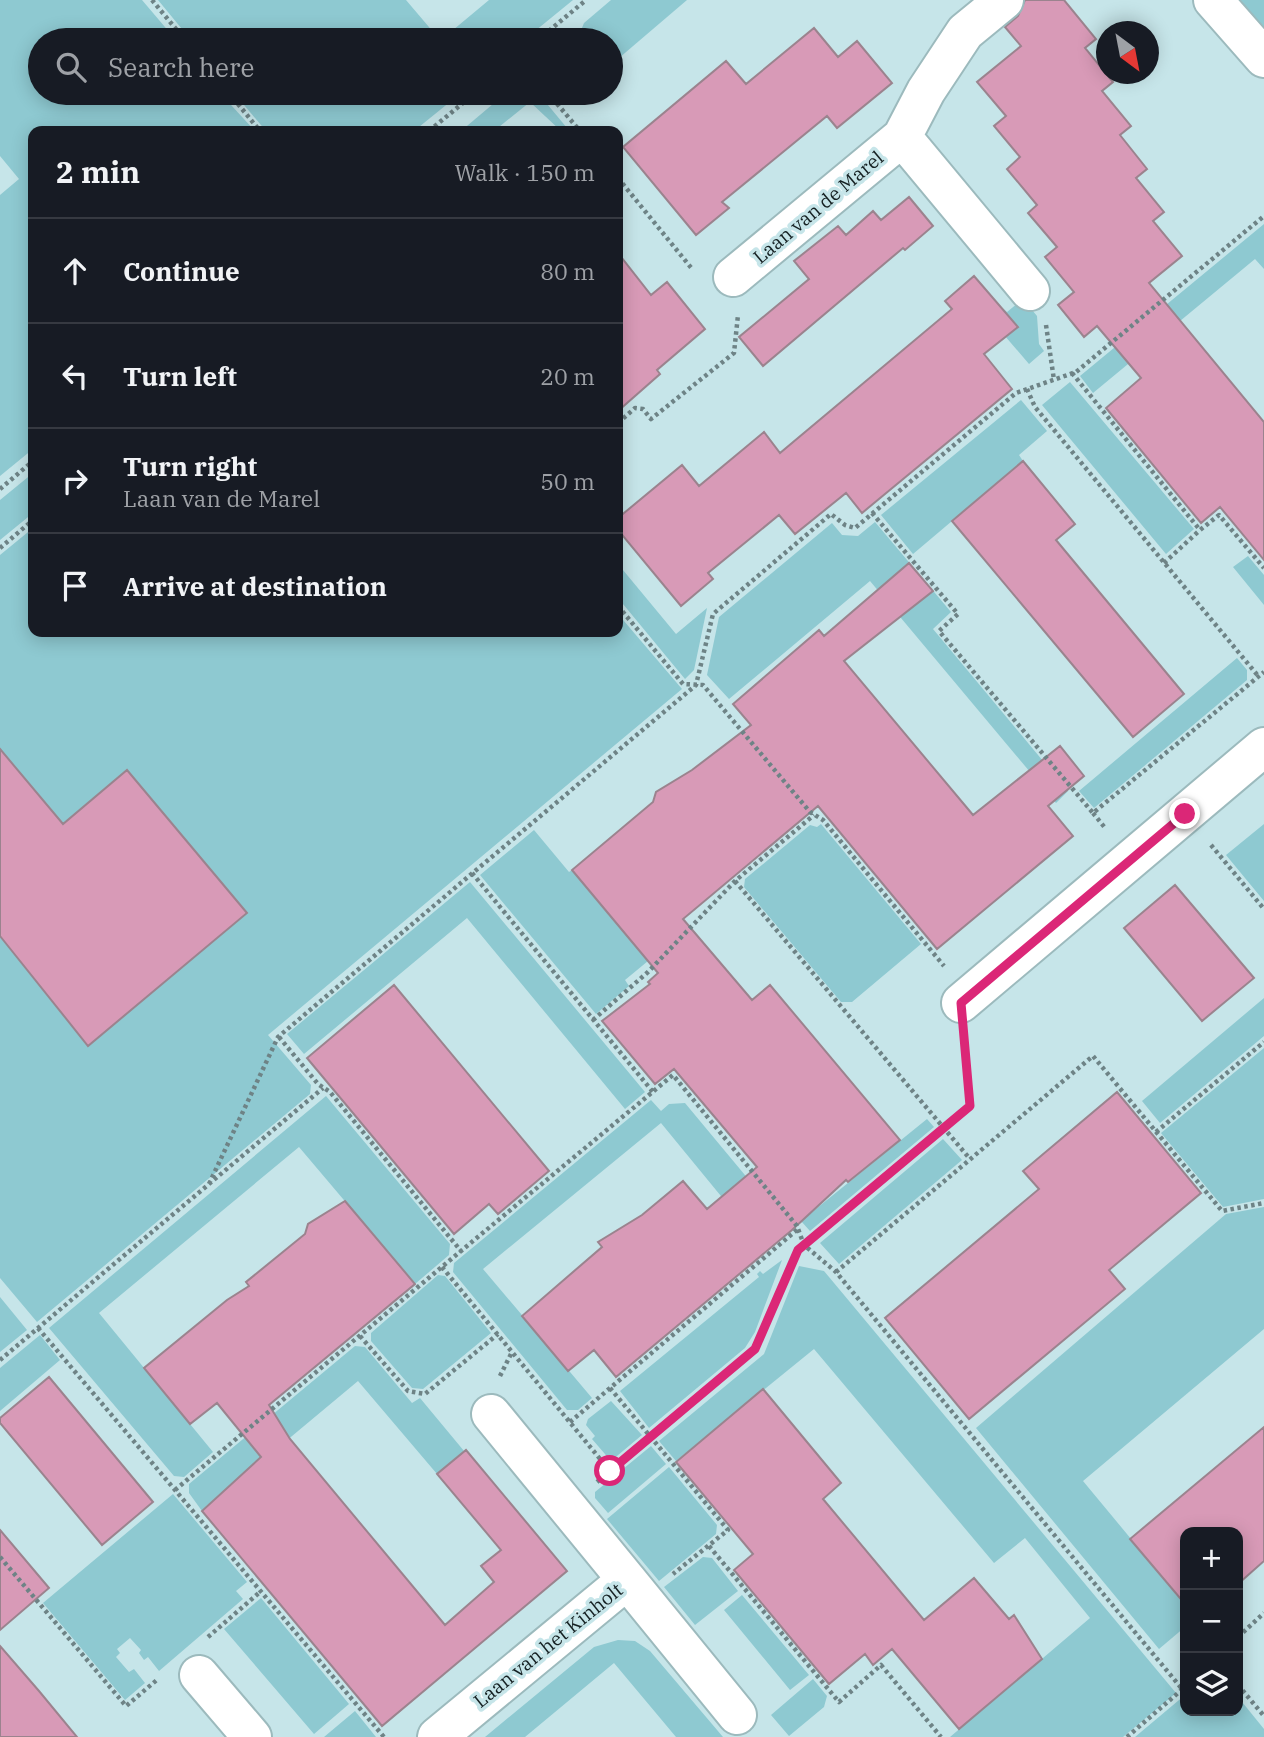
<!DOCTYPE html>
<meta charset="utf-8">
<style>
body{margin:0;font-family:"IBM Plex Serif",serif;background:#242831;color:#f1f3f6}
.controls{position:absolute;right:21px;bottom:21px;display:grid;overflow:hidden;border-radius:14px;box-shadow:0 4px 18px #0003}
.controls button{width:63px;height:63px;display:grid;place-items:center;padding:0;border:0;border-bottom:2px solid #363941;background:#171b24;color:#f1f3f6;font:35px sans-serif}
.compass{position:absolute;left:1096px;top:21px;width:63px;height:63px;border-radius:50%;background:#171b24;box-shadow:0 4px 18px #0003;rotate:148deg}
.stop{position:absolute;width:21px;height:21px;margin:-16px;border:5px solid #db2777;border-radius:50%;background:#fff}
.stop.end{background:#db2777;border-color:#fff;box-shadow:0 2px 7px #0008}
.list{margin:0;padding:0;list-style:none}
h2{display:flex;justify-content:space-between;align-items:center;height:91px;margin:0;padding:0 28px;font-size:30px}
h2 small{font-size:23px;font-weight:400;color:#9ea1a6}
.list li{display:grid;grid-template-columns:46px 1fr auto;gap:21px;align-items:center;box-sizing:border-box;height:105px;padding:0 28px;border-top:2px solid #363941}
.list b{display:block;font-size:26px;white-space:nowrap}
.list p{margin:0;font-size:23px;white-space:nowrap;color:#9ea1a6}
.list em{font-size:23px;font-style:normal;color:#9ea1a6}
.icon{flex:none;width:38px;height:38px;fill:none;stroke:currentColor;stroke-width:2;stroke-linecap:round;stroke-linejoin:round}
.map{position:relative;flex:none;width:1264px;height:1737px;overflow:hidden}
.search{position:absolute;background:#171b24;box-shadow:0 4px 18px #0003;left:28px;top:28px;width:595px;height:77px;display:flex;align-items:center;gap:18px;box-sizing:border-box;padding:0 24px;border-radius:38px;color:#9ea1a6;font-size:26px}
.panel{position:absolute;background:#171b24;box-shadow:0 4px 18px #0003;left:28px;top:126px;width:595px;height:511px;border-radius:14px}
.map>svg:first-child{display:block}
</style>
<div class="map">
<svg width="1264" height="1737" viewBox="0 0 1264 1737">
<rect width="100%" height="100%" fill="#c6e5e9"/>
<path fill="#8ec9d1" d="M0,0H142L176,40H40V93H220L255,131H33V449L0,476V195L19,179L0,156Z
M158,0H406L440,40H191Z
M489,0H573L524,40H441Z
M611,0H687L612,64L611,40H577L584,23Z
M1233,0H1264V36Z
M234,93H461L414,131H266Z
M506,93H538L567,128L561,131L530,102L494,131H461Z
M1264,224V269L1255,259L1093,393L1080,376Z
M1023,299L1037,316L1039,344L1044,351L1029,364L987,315L999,305L1007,312Z
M1070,382L1194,529L1166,554L1042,405Z
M1021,400L1047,431L1019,455L1023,461L913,554L881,515Z
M33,473V513L0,540V500Z
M875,522L951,612L933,629L1068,791L1056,803L870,581L729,699L707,675L719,617L832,523L842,535L858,536Z
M33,528V632H618V614L682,689L268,1035L311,1085L310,1094L37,1322L0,1278V555Z
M1248,556L1264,575V605L1233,567Z
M618,564L676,634L707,608L694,670L685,679L618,598Z
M1237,658L1247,670V680L1094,808L1079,791Z
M821,824L921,944L852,1002H841L744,887L745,879L810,825L817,827Z
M1264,824V901L1226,855Z
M534,830L569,872L572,870L648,961L625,980L629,986L596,1014L480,875Z
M470,882L645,1092L625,1109L467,918L304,1054L287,1034Z
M1264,998V1036L1160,1123L1142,1101Z
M1264,1048V1199L1223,1207L1161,1133Z
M326,1096L450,1244L449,1255L415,1284L299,1147L99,1313L213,1452L184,1477L174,1476L49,1328Z
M651,1100L661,1111L669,1104L685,1103L783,1221L784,1237L766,1251L661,1123L483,1269L592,1398L578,1410H567L453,1272L454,1263Z
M927,1119L934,1127L810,1231L801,1221Z
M943,1139L962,1160L839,1264L820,1243Z
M1264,1207V1329L1083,1481L1185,1604V1627L1159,1649L976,1428L1226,1214Z
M782,1260L755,1332L745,1348L649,1428L620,1391L759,1277L757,1274L760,1271L763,1274Z
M799,1266L824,1271L1176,1693L1123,1737H950L1090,1618L1025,1538L994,1563L814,1349L676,1461L659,1441L764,1354Z
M438,1275L445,1276L491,1333L423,1389L412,1388L371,1341V1333Z
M0,1297L27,1330L0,1352Z
M40,1335L60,1360L0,1411V1368Z
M355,1346L365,1347L412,1403L420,1398L464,1451L437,1474L358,1381L202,1511L189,1493V1484Z
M611,1401L642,1435L611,1461L592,1439L595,1436L586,1425L588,1419Z
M651,1446L666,1464L608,1513L595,1498V1492Z
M669,1467L717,1525L716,1534L659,1581L607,1519Z
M173,1494L247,1582L236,1591L243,1599L159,1671L148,1657L144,1660L139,1653L141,1650L130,1638L117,1649L120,1653L116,1657L129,1672L134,1669L145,1683L125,1700L43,1603Z
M703,1557L712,1558L738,1591L695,1625L664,1587Z
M742,1595L809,1675L790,1690L724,1610Z
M261,1598L349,1704L314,1734L224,1629Z
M618,1640L635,1641L650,1651L723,1737H676L614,1663L525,1737H485L594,1647Z
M813,1679L827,1696L824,1707L789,1736L771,1715Z
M1185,1695V1711H1238V1697L1264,1729V1737H1135Z
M355,1711L376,1737H324Z"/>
<path fill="#d89ab7" stroke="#9b838e" stroke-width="2" d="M1025,0H1064L1096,39L1085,48L1113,82L1102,91L1131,126L1120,135L1147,169L1136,178L1164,212L1153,221L1182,256L1149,283L1264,422V560L1220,507L1201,523L1106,408L1141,378L1097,326L1084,337L1058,305L1074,292L1045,257L1057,247L1028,213L1037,205L1007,169L1020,157L994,126L1006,116L977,82L1021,46L1005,27L1018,16Z
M814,28L838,57L857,41L892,83L837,128L827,116L722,202L729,208L696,235L623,147L726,61L746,84Z
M909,197L933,226L905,250L903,248L763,366L739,337L809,279L794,261L838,226L846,235L873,211L881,220Z
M618,253L651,295L667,282L705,329L657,370L660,374L618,411Z
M974,276L1018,327L984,354L1012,389L862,513L846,493L795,534L779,515L708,573L713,579L681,606L618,530V518L682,465L699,486L764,432L780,453L952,309L945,301Z
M1023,461L1075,524L1056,540L1184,694L1133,737L952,521Z
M909,563L933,591L844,661L973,815L1060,746L1084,776L1048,806L1073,836L937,949L818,806L683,919L752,1000L770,985L900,1140L848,1182L846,1180L792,1230L616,1377L594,1350L568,1371L522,1316L602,1247L598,1242L642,1215L683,1181L707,1209L757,1167L674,1069L655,1084L602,1021L650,984L648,982L658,973L572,870L653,802L656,792L692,770L751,725L733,704L819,630L824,636Z
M0,749L63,824L127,770L247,913L88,1046L0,936Z
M1175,885L1254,978L1202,1021L1124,928Z
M394,985L549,1171L498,1214L489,1204L454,1234L307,1058Z
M1117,1092L1201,1193L1109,1270L1125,1289L969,1419L885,1318L1039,1189L1023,1171Z
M345,1201L415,1284L269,1405L290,1439L445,1625L494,1582L481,1566L501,1550L437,1474L466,1450L567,1571L382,1726L202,1511L261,1457L217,1403L190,1424L144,1368L227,1300L249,1286L246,1282L305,1234L308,1224Z
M49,1377L153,1502L102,1545L0,1423V1418Z
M763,1389L841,1483L823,1499L924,1620L974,1578L1009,1619L1014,1615L1042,1659L959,1729L892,1649L873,1665L865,1654L829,1684L734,1570L753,1554L676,1462Z
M1264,1427V1561L1238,1584V1532H1185V1604L1130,1539Z
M0,1530L49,1588L0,1630Z
M0,1646L39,1691L77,1737H0Z"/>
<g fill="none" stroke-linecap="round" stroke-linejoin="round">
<defs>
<path id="minor" d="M1004,0L965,32L926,91L902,137L1030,291
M1213,0L1264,58
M733,277L902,137
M961,1003L1264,747
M491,1414L627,1580
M199,1675L252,1737
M437,1737L627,1580L737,1715"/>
</defs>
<use href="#minor" stroke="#9cbabd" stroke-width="42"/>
<path stroke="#6e8386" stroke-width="4.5" stroke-dasharray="3.5 3.5" stroke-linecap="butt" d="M152,0L185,40
M538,40L586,0
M229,93L260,131
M548,93L580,131
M429,131L475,93
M618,178L693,270
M1046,325L1054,380
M1072,373L1200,530L1219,515L1264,568
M1027,389L1035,407L1259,677
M618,423L635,408L643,409L651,419L734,353L738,315
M0,489L33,461
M872,513L958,614L939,631L1093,813L1264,672
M0,548L33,520
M1164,563L1200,530
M618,606L683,684L703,685L810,812L823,820L944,966
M1093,813L1106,829
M1211,845L1264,909
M472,873L653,1092
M735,881L970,1159
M593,1020L648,972L735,881L814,815
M279,1037L318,1084L330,1092L461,1251L673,1075L797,1226L804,1245L836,1272L1183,1690
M1156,1132L1264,1042
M209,1184L278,1037L696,685L713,614L831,514L845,525L855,528L1016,393L1076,372L1264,216
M442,1267L610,1471
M836,1272L1093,1056L1222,1211L1264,1203
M38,1328L384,1737
M360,1336L408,1391L425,1394L498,1334
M0,1360L323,1088
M500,1376L512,1352
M610,1388L728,1530L673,1574
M570,1422L798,1229
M597,1482L755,1349L798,1250L970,1106L964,1041
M175,1490L461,1251
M709,1546L839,1702L881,1665L941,1737
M0,1557L126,1706L158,1679
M208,1637L260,1592
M1238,1637L1264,1613
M1238,1685L1264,1716
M1127,1737L1185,1687"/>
<use href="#minor" stroke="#fff" stroke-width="38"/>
</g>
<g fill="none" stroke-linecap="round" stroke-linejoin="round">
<path stroke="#db2777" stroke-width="9" d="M610,1471L755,1349L798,1250L970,1106L961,1003L1185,814"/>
</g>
<g text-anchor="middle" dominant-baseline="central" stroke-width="7" stroke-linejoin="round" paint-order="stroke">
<g font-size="19" fill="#152022" stroke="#c6e5e9">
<text transform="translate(818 207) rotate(-40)">Laan van de Marel</text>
<text transform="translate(548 1645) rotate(-39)">Laan van het Kinholt</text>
</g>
</g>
</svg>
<div class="controls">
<button>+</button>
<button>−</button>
<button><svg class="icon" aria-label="layers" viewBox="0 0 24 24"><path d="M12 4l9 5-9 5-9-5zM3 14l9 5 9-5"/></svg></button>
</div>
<svg class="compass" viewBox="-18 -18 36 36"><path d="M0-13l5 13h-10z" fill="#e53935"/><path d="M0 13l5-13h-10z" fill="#9ea1a6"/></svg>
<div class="stop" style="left:610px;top:1471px"></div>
<div class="stop end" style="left:1185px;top:814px"></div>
<div class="search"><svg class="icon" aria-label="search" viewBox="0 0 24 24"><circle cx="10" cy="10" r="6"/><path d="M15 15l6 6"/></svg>Search here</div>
<section class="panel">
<h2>2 min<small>Walk · 150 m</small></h2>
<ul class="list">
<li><svg class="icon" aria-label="ahead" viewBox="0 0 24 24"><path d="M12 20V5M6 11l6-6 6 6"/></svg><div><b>Continue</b></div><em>80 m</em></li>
<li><svg class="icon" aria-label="left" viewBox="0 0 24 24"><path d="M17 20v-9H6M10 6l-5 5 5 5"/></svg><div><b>Turn left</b></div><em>20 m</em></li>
<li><svg class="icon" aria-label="right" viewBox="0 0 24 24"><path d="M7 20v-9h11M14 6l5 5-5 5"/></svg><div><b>Turn right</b><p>Laan van de Marel</p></div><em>50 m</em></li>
<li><svg class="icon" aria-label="arrive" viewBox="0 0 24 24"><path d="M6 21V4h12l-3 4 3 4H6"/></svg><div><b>Arrive at destination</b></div></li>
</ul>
</section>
</div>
